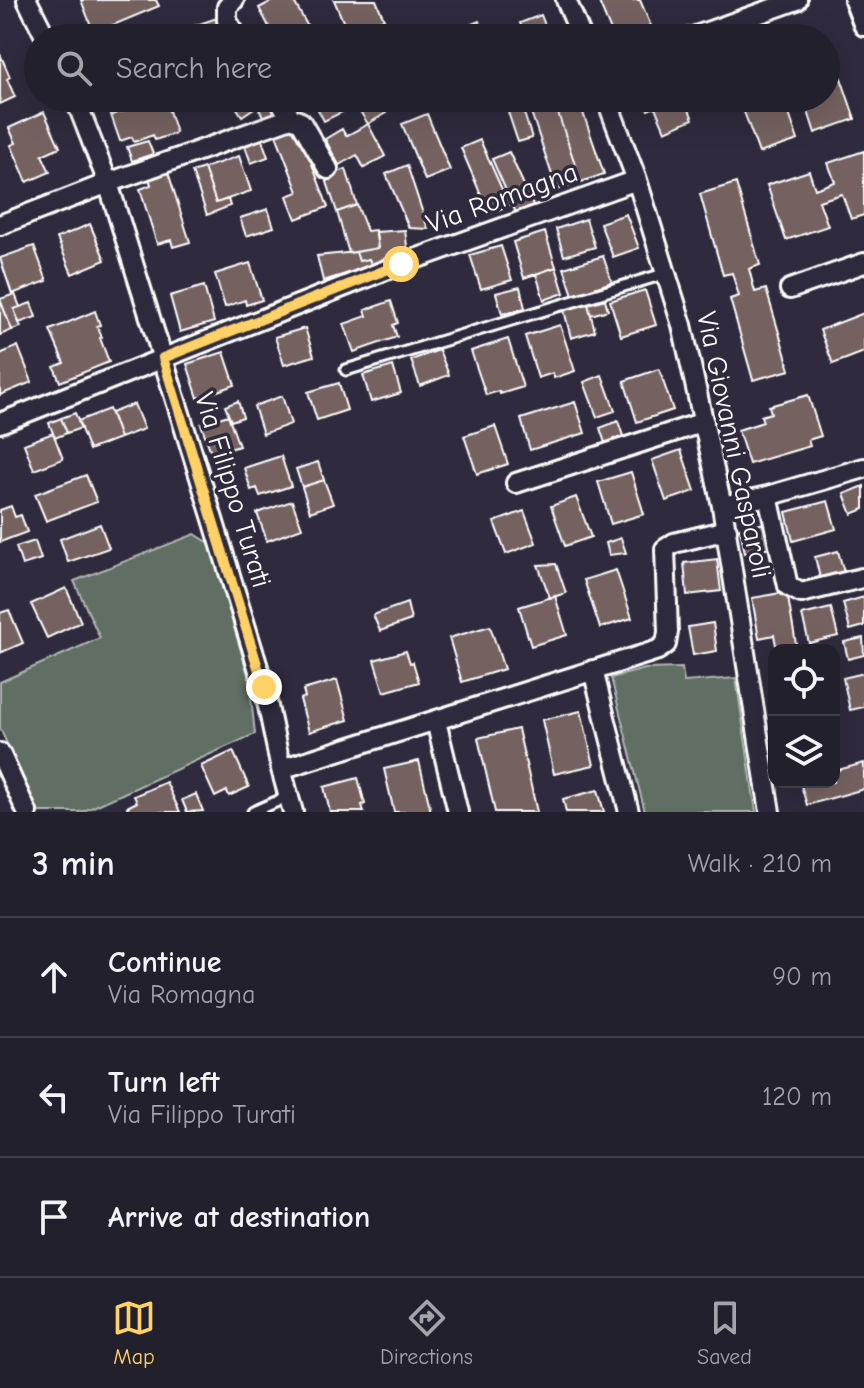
<!DOCTYPE html>
<meta charset="utf-8">
<style>
body{margin:0;font-family:"Comic Neue",sans-serif;background:#2b2836;color:#f1f3f6}
.controls{position:absolute;right:24px;bottom:24px;display:grid;overflow:hidden;border-radius:16px;box-shadow:0 8px 32px #0002}
.controls button{width:72px;height:72px;display:grid;place-items:center;padding:0;border:0;border-bottom:2px solid #403e4a;background:#23202e;color:#f1f3f6;font:40px sans-serif}
.stop{position:absolute;width:24px;height:24px;margin:-18px;border:6px solid #ffd166;border-radius:50%;background:#fff}
.stop.end{background:#ffd166;border-color:#fff;box-shadow:0 2px 8px #0008}
.list{margin:0;padding:0;list-style:none}
h2{display:flex;justify-content:space-between;align-items:center;height:104px;margin:0;padding:0 32px;font-size:34px}
h2 small{font-size:26px;font-weight:400;color:#a3a3aa}
.list li{display:grid;grid-template-columns:52px 1fr auto;gap:24px;align-items:center;box-sizing:border-box;height:120px;padding:0 32px;border-top:2px solid #403e4a}
.list b{display:block;font-size:30px;white-space:nowrap}
.list p{margin:0;font-size:26px;white-space:nowrap;color:#a3a3aa}
.list em{font-size:26px;font-style:normal;color:#a3a3aa}
.icon{flex:none;width:44px;height:44px;fill:none;stroke:currentColor;stroke-width:2;stroke-linecap:round;stroke-linejoin:round}
.map{position:relative;flex:none;width:864px;height:812px;overflow:hidden}
.search{position:absolute;background:#23202e;box-shadow:0 8px 32px #0002;left:24px;right:24px;top:24px;height:88px;display:flex;align-items:center;gap:20px;box-sizing:border-box;padding:0 28px;border-radius:44px;color:#a3a3aa;font-size:30px}
.sheet{height:464px;background:#23202e}
nav{display:flex;justify-content:space-around;align-items:center;box-sizing:border-box;height:112px;border-top:2px solid #403e4a;background:#23202e;font-size:22px;color:#a3a3aa}
nav a{display:grid;justify-items:center;gap:4px}
nav .on{color:#ffd166}
.map>svg:first-child{display:block}
</style>
<div class="map">
<svg width="864" height="812" viewBox="0 0 864 812">
<rect width="100%" height="100%" fill="#2f2a3d"/>
<filter id="ink" filterUnits="userSpaceOnUse"><feTurbulence type="fractalNoise" baseFrequency=".0125" numOctaves="2"/><feDisplacementMap in="SourceGraphic" scale="16" xChannelSelector="R" yChannelSelector="G"/><feConvolveMatrix kernelMatrix="1 2 1 2 8 2 1 2 1" color-interpolation-filters="sRGB"/></filter>
<g filter="url(#ink)">
<path fill="#616e64" stroke="#b0b6b2" stroke-width="2" d="M195,534L209,543L249,678L255,734L82,812H37L0,728V682L100,638L74,581Z
M682,668L684,682L736,678L756,812H645L611,678L645,669Z"/>
<path fill="#746261" stroke="#fff" stroke-width="2" d="M81,0H156L159,6L94,33Z
M274,0H293L311,32L300,38H275L259,8Z
M334,0H376L384,19L369,25L371,29L350,38Z
M598,0H640L651,26L623,38H614Z
M541,15L550,38H508L524,32L520,23Z
M217,18L224,38H194L190,27Z
M479,21L485,38H466L462,28Z
M830,46L855,119L815,133L804,99L786,105L798,140L759,153L739,98H826V47Z
M0,54L10,77L7,79L15,97L0,104Z
M165,98L176,133L155,140L153,135L134,142L132,137L120,141L111,115Z
M233,98H268L278,113L266,121L257,106L242,116L231,99Z
M301,98H335L333,99L340,113L324,121L314,102L305,106Z
M335,98H378L386,113L368,124L356,105L340,113L333,99Z
M563,98H578L604,174L581,182L554,101Z
M644,98H684L693,119L665,131L655,107L648,110Z
M520,101L532,138L518,142L506,106Z
M554,101L581,182L557,190L530,109Z
M44,112L60,147L42,155L50,172L27,182L11,145L16,143L9,128Z
M427,114L450,170L425,180L402,124Z
M297,124L328,207L296,219L287,196L298,192L275,132Z
M368,124L385,156L364,168L357,155L339,165L325,139L342,129L346,136Z
M261,137L268,157L251,163L244,143Z
M480,140L509,205L489,214L461,148Z
M148,141L153,154L132,161L127,147Z
M864,151V215L851,219L842,194L819,201L828,226L786,240L767,185L809,171L815,189L835,182L828,163Z
M509,152L533,205L516,213L492,159Z
M239,156L251,191L216,203L204,168Z
M407,165L428,229L409,228L386,174Z
M204,168L216,203L228,199L230,206L207,215L192,172Z
M346,169L357,205L337,212L325,176Z
M168,172L190,242L173,247L171,240L157,244L140,189L151,185L149,178Z
M736,183L760,265L749,269L755,292L766,289L790,370L753,380L730,299L739,296L732,273L723,275L700,194Z
M357,205L367,231L375,230L378,248L349,253L337,212Z
M268,209L274,227L246,236L240,218Z
M626,214L639,248L613,257L600,223Z
M586,219L595,247L564,256L556,229Z
M90,224L105,260L72,274L57,238Z
M405,230L408,254L372,266L369,259L359,261L356,252L378,248L376,232Z
M545,232L556,267L524,278L513,242Z
M34,246L47,281L12,294L0,258Z
M501,246L512,280L481,289L470,255Z
M356,252L359,261L369,259L372,266L323,281L317,256Z
M603,256L612,282L573,295L564,268Z
M250,263L262,300L246,305L245,300L225,307L215,274Z
M556,267L564,293L544,300L536,274Z
M204,286L214,322L180,332L170,296Z
M520,287L525,308L502,314L496,293Z
M645,290L656,325L621,336L610,301Z
M15,294L20,307L14,309L21,327L12,330L0,299Z
M605,299L608,310L591,315L588,304Z
M0,300L12,330L0,335Z
M391,301L398,323L393,325L397,337L354,352L344,324L367,316L365,310Z
M31,303L36,317L19,323L14,309Z
M588,304L595,331L571,338L564,310Z
M95,311L100,325L97,326L102,337L100,338L109,362L60,382L54,367L64,363L50,330Z
M864,313V352L833,364L820,330Z
M560,325L575,371L554,378L553,373L538,378L525,336Z
M305,328L314,356L284,365L275,337Z
M508,339L523,387L500,394L499,391L486,395L471,351Z
M18,346L32,382L0,395V354Z
M439,350L449,375L420,386L411,360Z
M224,352L235,385L198,398L187,364Z
M393,366L401,393L371,402L363,375Z
M659,369L673,410L637,422L624,381Z
M602,375L615,411L597,417L584,382Z
M339,383L347,410L317,420L308,392Z
M808,395L821,436L808,440L810,446L749,464L738,430L763,422L761,416L771,413L769,406Z
M282,396L291,424L263,434L254,406Z
M238,401L243,417L231,421L225,406Z
M575,402L585,433L530,450L521,419Z
M134,404L144,429L120,438L111,413Z
M109,409L120,438L89,450L78,421Z
M75,413L81,428L67,433L61,418Z
M228,415L239,446L212,455L201,424Z
M61,418L67,433L55,438L49,423Z
M618,421L623,436L605,443L600,428Z
M495,426L508,464L477,474L464,436Z
M53,433L63,459L34,470L24,444Z
M681,450L695,491L666,501L652,460Z
M281,456L291,486L260,496L257,488L251,490L244,468Z
M318,462L324,480L302,487L296,469Z
M631,472L644,514L611,524L598,482Z
M86,475L97,502L46,521L35,494Z
M324,480L333,504L310,512L302,487Z
M864,486V509L852,514L844,494Z
M576,497L591,537L565,546L551,506Z
M292,501L302,528L267,541L257,513Z
M828,501L836,529L793,541L786,512Z
M11,506L15,517L21,515L27,532L0,542V510Z
M524,511L536,543L506,554L494,522Z
M766,523L771,548L745,553L740,528Z
M100,524L109,548L68,562L60,539Z
M621,538L626,553L609,555L606,543Z
M35,541L41,559L22,565L16,547Z
M838,551L845,576L821,582L815,557Z
M717,559L721,591L687,595L684,563Z
M556,564L566,593L550,598L538,565Z
M616,570L632,618L600,628L584,580Z
M66,588L81,622L47,638L31,604Z
M787,592L797,650H777L774,635L759,638L752,598Z
M555,596L567,635L531,646L519,607Z
M864,597V626L850,630L843,603Z
M407,603L411,620L380,631L373,615Z
M831,608L838,636L809,643L802,615Z
M9,610L23,643L0,653V613Z
M713,623L717,651L693,655L688,627Z
M490,626L504,669L462,682L449,638Z
M863,638L864,655L848,659L844,642Z
M406,651L410,663L413,662L419,682L384,692L374,660Z
M864,673V707L850,710L843,678Z
M337,680L348,720L309,732L300,699L305,697L303,690Z
M581,711L594,765L554,774L542,720Z
M518,729L537,812H495L478,738Z
M233,751L249,787L229,796L227,791L215,797L201,766Z
M419,761L431,812H394L384,769Z
M864,763V789L807,805L800,782H834V771Z
M358,778L365,804L362,805L364,812H330L324,787Z
M166,782L180,812H129L127,807L137,802L134,796Z
M598,790L604,812H566L563,799Z
M196,794L203,811L187,812L182,800Z"/>
<g fill="none" stroke-linecap="round" stroke-linejoin="round">
<defs>
<path id="service" d="M346,370L667,273
M253,812L289,796"/>
<path id="minor" d="M27,0L46,38
M234,0L227,7V21L238,38
M566,0L582,38
M854,0L864,26
M690,38L797,0
M75,98L108,183L212,516L264,687L281,769L293,812
M278,98L291,118L301,122L328,169
M606,98L637,180L682,325L722,506L770,812
M0,225L108,183L291,118
M790,289L864,263
M0,423L401,264L637,180
M516,483L704,422
M768,496L788,586L801,593L862,578
M722,506L768,496L864,468
M593,670L629,812
M436,721L458,812
M0,753L27,812
M281,769L658,650L666,644L668,632L665,549L674,543L727,530"/>
</defs>
<use href="#service" stroke="#fff" stroke-width="15"/>
<use href="#minor" stroke="#fff" stroke-width="24"/>
<use href="#service" stroke="#2f2a3d" stroke-width="9"/>
<use href="#minor" stroke="#2f2a3d" stroke-width="18"/>
</g>
</g>
<g fill="none" stroke-linecap="round" stroke-linejoin="round" filter="url(#ink)">
<path stroke="#ffd166" stroke-width="10" d="M264,687L163,358L401,264"/>
</g>
<g text-anchor="middle" dominant-baseline="central" stroke-width="7" stroke-linejoin="round" paint-order="stroke">
<g font-size="28" fill="#fff" stroke="#2f2a3d">
<text transform="translate(502 198) rotate(-20)">Via Romagna</text>
<text transform="translate(734 445) rotate(78)">Via Giovanni Gasparoli</text>
<text transform="translate(233 490) rotate(73)">Via Filippo Turati</text>
</g>
</g>
</svg>
<div class="controls">
<button><svg class="icon" aria-label="locate" viewBox="0 0 24 24"><circle cx="12" cy="12" r="6"/><path d="M12 2v4M12 18v4M2 12h4M18 12h4"/></svg></button>
<button><svg class="icon" aria-label="layers" viewBox="0 0 24 24"><path d="M12 4l9 5-9 5-9-5zM3 14l9 5 9-5"/></svg></button>
</div>
<div class="stop" style="left:401px;top:264px"></div>
<div class="stop end" style="left:264px;top:687px"></div>
<div class="search"><svg class="icon" aria-label="search" viewBox="0 0 24 24"><circle cx="10" cy="10" r="6"/><path d="M15 15l6 6"/></svg>Search here</div>
</div>
<section class="sheet">
<h2>3 min<small>Walk · 210 m</small></h2>
<ul class="list">
<li><svg class="icon" aria-label="ahead" viewBox="0 0 24 24"><path d="M12 20V5M6 11l6-6 6 6"/></svg><div><b>Continue</b><p>Via Romagna</p></div><em>90 m</em></li>
<li><svg class="icon" aria-label="left" viewBox="0 0 24 24"><path d="M17 20v-9H6M10 6l-5 5 5 5"/></svg><div><b>Turn left</b><p>Via Filippo Turati</p></div><em>120 m</em></li>
<li><svg class="icon" aria-label="arrive" viewBox="0 0 24 24"><path d="M6 21V4h12l-3 4 3 4H6"/></svg><div><b>Arrive at destination</b></div></li>
</ul>
</section>
<nav>
<a class="on"><svg class="icon" aria-label="map" viewBox="0 0 24 24"><path d="M3 6l6-2 6 2 6-2v14l-6 2-6-2-6 2zM9 4v14M15 6v14"/></svg>Map</a>
<a><svg class="icon" aria-label="directions" viewBox="0 0 24 24"><path d="M12 3l9 9-9 9-9-9zM9 14v-3h6M13 9l2 2-2 2"/></svg>Directions</a>
<a><svg class="icon" aria-label="saved" viewBox="0 0 24 24"><path d="M7 4h10v16l-5-4-5 4z"/></svg>Saved</a>
</nav>
